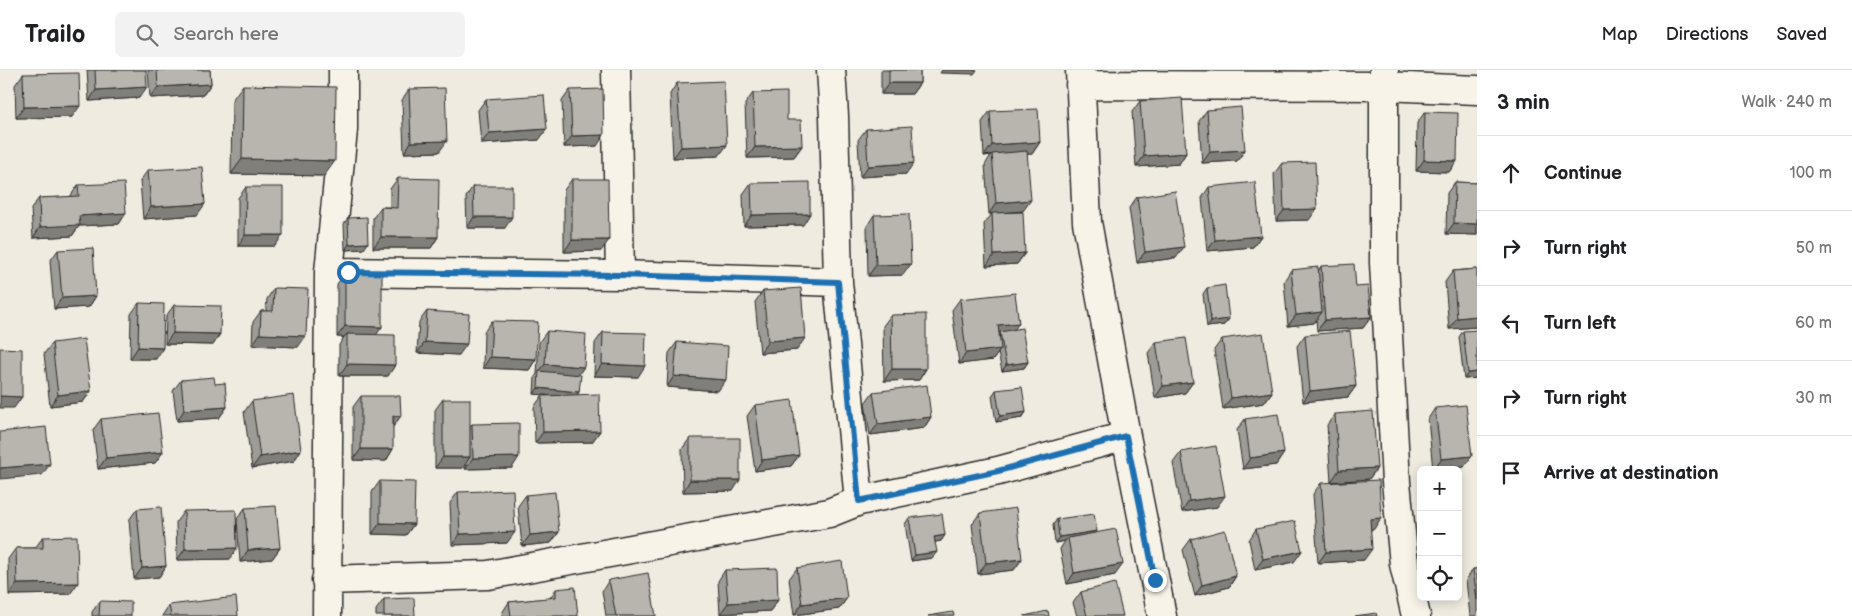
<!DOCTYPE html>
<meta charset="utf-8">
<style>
body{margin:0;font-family:"Balsamiq Sans",sans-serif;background:#f2f2f2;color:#202124}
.controls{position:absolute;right:15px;bottom:15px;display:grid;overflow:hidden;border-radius:8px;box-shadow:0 2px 12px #0003}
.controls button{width:45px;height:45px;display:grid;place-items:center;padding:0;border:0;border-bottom:1px solid #e0e0e0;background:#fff;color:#202124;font:25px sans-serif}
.stop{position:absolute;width:15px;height:15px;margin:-11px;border:4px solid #1f6fb2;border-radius:50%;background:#fff}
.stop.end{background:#1f6fb2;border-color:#fff;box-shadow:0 1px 5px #0008}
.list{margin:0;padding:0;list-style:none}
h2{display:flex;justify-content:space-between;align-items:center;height:65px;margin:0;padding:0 20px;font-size:21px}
h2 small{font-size:16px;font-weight:400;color:#757577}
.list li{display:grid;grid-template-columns:32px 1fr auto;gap:15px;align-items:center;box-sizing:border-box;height:75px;padding:0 20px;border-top:1px solid #e0e0e0}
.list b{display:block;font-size:19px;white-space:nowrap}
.list em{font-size:16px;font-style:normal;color:#757577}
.icon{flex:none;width:28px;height:28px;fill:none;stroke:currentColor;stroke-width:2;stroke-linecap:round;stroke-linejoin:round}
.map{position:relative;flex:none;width:1477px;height:546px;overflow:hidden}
header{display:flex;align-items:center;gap:30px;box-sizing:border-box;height:70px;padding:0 25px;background:#fff;border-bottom:1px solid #e0e0e0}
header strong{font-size:24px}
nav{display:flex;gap:28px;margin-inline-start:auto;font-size:18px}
.search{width:350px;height:45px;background:#f2f2f2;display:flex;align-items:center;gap:12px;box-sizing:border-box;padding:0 18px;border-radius:8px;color:#757577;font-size:19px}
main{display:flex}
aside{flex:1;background:#fff}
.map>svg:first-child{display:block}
</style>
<header>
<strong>Trailo</strong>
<div class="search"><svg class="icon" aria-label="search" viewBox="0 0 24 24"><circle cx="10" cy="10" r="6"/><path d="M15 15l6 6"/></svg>Search here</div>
<nav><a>Map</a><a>Directions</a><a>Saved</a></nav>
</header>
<main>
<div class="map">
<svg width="1477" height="546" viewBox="0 0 1477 546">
<rect width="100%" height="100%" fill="#efebe0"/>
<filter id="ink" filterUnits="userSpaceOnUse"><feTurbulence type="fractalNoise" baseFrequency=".02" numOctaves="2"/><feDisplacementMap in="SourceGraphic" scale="10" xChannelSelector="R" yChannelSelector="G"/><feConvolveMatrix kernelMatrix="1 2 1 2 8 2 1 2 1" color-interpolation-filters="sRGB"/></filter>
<g filter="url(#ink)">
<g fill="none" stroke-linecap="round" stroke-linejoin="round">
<defs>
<path id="street" d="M616,0L620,205
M831,0L834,46L838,212L859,431
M1080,0L1087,152L1126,366L1162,546
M1384,0V193L1396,412L1404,494L1416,546
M1080,15L1383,16L1477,20
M329,202L620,205L838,212
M326,510L488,505L829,443L859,431L998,401L1126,366
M327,546L329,202L343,60V0"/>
</defs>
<use href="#street" stroke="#2b2b2b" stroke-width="31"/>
<use href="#street" stroke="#f7f3e8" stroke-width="28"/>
</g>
<path fill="#9e9c96" stroke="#2b2b2b" d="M87,0H146L139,28L89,31Z
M148,0H210L211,14L203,25L150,28Z
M881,0H920V13L912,24H881Z
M23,4L72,47L16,48L15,15Z
M677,13L719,86L673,88L670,24Z
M243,15L324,106L231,104L232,30Z
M409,19L439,82L404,83L402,30Z
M570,20L597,76L564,77L562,31Z
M753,23L787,50L802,76L794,87L747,88L745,34Z
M486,29L539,70L481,74L478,40Z
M1140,31L1186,83L1179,94L1136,97L1132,42Z
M1207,40L1245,80L1237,91L1202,93L1199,51Z
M990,41L1040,72L1032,84H1027L1023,141L1003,143L1025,183L1017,194L986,196L984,154L992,144H989L985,95L991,85L984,86L982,52Z
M1425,42L1457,91L1449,102L1416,101L1417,53Z
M866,59L906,104L860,107L858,70Z
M1282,93L1309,150L1276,151L1274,104Z
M148,100L197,145L143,149L140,111Z
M398,108L438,167L431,178H373V148L381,137H390V119Z
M572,109L601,181L564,182V120Z
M1455,112L1477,113V165L1446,164L1447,123Z
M751,113L803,155L744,156L743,124Z
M78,115L126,143L119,154L79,156L72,166L33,168L31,139L39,128L70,127Z
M473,116L505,158H467L466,127Z
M246,117L275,176H238V128Z
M1209,117L1261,166L1253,177L1207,181L1202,128Z
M1137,127L1176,188L1137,193L1129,138Z
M874,145L903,205L868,206L867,156Z
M348,148L364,179L345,180L344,154Z
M58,180L96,226L89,237L54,239L50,191Z
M1321,196L1356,217L1371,247L1363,258L1317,261L1316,250L1314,253L1288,256L1284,211L1291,200H1319Z
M1477,199V257L1449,259L1445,212L1453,201Z
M345,203L382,257L376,264L395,295L388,306H339V275L344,267H337V214Z
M274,218L298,277L252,275L253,252L261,241H266L267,229Z
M1207,218L1229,249L1224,255L1207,257L1203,224Z
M763,221L797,280L760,283L755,232Z
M960,229L1014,259L1028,292L1024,298L1002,301L998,283L993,290L959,294L952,240Z
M139,233L156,289H130L131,244Z
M174,235L220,264L213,275L165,274L166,246Z
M427,241L459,285L417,283L419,252Z
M891,245L926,299L919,310L884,311L883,256Z
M492,251L536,289L529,300L483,298L484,262Z
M547,261L578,305L579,322L577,325L600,361L592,372L535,373L534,337L542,326L552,325L534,324L535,307L537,304L539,272Z
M1463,261L1477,308L1464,309L1459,267Z
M603,262L638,307L594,306L595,273Z
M1305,265L1356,316L1348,327L1303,332L1297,276Z
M1222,269L1272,322L1264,333L1223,339L1214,280Z
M677,272L718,321L667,317L669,283Z
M1156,272L1193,312L1185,323L1155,328L1148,283Z
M52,273L91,321L83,332L50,336L44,284Z
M181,310L215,314L227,337L219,348L177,351L173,321Z
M996,320L1026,342L1022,348L996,352L992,326Z
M873,322L931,347L924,358L870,365L865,333Z
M361,326L393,379L386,391L353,390V337Z
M443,329L470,356L472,354L512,398L465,399V395L463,398H435V340Z
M252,331L301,380L294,391L252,398L244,342Z
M755,335L799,385L791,396L755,401L747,346Z
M1435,338L1464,397L1433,400L1428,349Z
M1335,344L1377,398L1369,409L1331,412L1327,355Z
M101,349L163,382L155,393L98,399L93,360Z
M1245,349L1284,383L1276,395L1243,399L1237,360Z
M690,368L733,421L683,422L682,379Z
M1181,382L1217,437L1182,442L1173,393Z
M380,411L414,454L406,465L372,464V422Z
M1321,413L1374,459H1371L1364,490L1318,493L1313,424Z
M458,422L507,473L452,475L450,433Z
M526,425L559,462L551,473L522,476L518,436Z
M245,438L280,478L272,489L240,492L237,449Z
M137,439L166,496L159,507L134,509L129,450Z
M184,441L230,489L177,490L176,452Z
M980,443L1022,489L1014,500L978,504L972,454Z
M909,448L945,465L941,471L935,472L932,488L911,491L905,454Z
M1057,449L1096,462L1115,505L1067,514L1060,479L1065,471L1055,473L1053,455Z
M1256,459L1294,492L1255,500L1249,470Z
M43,467L70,524L9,525L8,489L16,478H35Z
M1191,469L1236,506L1229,517L1195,526L1183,480Z
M797,498L847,528L839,539L794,545L789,509Z
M1473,499H1477V546H1470L1466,510Z
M725,500L778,530L770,541L720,544L718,511Z
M609,510L656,546H606L602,521Z
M556,519L578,546H502V543L509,532L550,528Z
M1081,522L1123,546H1077L1073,533Z
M384,529L415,546H376V540Z
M100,531L131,546H92V542Z
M169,535L238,546H162Z"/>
<path fill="#817f7a" stroke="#2b2b2b" d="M942,0H977L974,4L940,3Z
M889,13H920L912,24H881Z
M211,14L203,25L150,28L158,17Z
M147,17L139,28L89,31L96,20Z
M80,36L72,47L16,48L24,37Z
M547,59L539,70L481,74L489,63Z
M604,65L597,76L564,77L572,66Z
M447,71L439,82L404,83L411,72Z
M1040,72L1032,84L992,85V84L991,85L984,86L992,75Z
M727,75L719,86L673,88L681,77Z
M802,76L794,87L747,88L755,77Z
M1245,80L1237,91L1202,93L1210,82Z
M1186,83L1179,94L1136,97L1144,86Z
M242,89L335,91L324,106L231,104Z
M1424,90L1457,91L1449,102L1416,101Z
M914,93L906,104L860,107L868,96Z
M1031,130L1023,141L989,144L996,133Z
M205,134L197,145L143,149L151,137Z
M1317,139L1309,150L1276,151L1284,140Z
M126,143L119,154L79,156L72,166L33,168L40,157L79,146Z
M810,144L803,155L744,156L752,145Z
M474,147H512L505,158H467Z
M1454,153L1477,154V165L1446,164Z
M245,165H283L275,176H238Z
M1261,166L1253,177L1207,181L1215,170Z
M381,167H438L431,178H373Z
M572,170H609L601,181L564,182Z
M368,173L364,179L345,180L349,174Z
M1184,177L1176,188L1137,193L1145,182Z
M1025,183L1017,194L986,196L994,185Z
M911,194L903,205L868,206L876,195Z
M96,226L89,237L54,239L62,228Z
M1322,242L1314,253L1288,256L1296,245Z
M1477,246V257L1449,259L1457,248Z
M1371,247L1363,258L1317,261L1325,250Z
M1229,249L1224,255L1207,257L1211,251Z
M1019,253L1011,264L1000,262L998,265V255Z
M345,256L382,257L374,268L347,264L344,267H337Z
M173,263L220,264L213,275L165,274Z
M260,264L306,266L298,277L252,275Z
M805,268L797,280L760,283L768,271Z
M425,272L467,274L459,285L417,283Z
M138,277L163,278L156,289H130Z
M1001,279L993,290L959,294L966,283Z
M490,287L536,289L529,300L483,298Z
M1028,292L1024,298L1002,301L1006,295Z
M347,294L395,295L388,306H339Z
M545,294L584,297L576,308L539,302Z
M602,294L645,296L638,307L594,306Z
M892,299H926L919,310L884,311Z
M1477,302V308L1464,309L1468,303Z
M674,306L726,310L718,321L667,317Z
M1193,312L1185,323L1155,328L1163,316Z
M1356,316L1348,327L1303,332L1310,321Z
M538,318L579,322L575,328L534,324Z
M91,321L83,332L50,336L58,325Z
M1272,322L1264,333L1223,339L1231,328Z
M0,326L22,327L14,338H0Z
M227,337L219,348L177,351L184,340Z
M1026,342L1022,348L996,352L1000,346Z
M393,346H401L393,357Z
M931,347L924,358L870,365L878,354Z
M600,361L592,372L535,373L543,362Z
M361,379H393L386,391L353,390Z
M301,380L294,391L252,398L260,387Z
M163,382L155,393L98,399L106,388Z
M1284,383L1276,395L1243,399L1250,388Z
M799,385L791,396L755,401L762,390Z
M1472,386L1464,397L1433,400L1441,389Z
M443,387H470L463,398H435Z
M519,387L512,398L465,399L473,388Z
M50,394L42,405L0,409V398Z
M1377,398L1369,409L1331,412L1339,400Z
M690,410H740L733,421L683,422Z
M1225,426L1217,437L1182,442L1189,431Z
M1381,448L1374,459L1362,460L1370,449Z
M380,453L414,454L406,465L372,464Z
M1097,461L1093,467L1068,468L1065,471L1055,473L1059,467Z
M515,462L507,473L452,475L460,464Z
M559,462L551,473L522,476L530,465Z
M945,465L941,471L930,473L934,467Z
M237,478L230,489L177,490L185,479Z
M280,478L272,489L240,492L248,480Z
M1372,479L1364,490L1318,493L1326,482Z
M1302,481L1294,492L1255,500L1263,489Z
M937,482L932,488L911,491L915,485Z
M1022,489L1014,500L978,504L986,493Z
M1123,494L1115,505L1067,514L1074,503Z
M166,496L159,507L134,509L142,498Z
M1236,506L1229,517L1195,526L1202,515Z
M78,513L70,524L9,525L17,514Z
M847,528L839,539L794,545L802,534Z
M778,530L770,541L720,544L728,533Z"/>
<path fill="#b8b5ae" stroke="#2b2b2b" d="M95,0H146L147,17L96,20Z
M157,0H210L211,14L158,17Z
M889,0H920V13H889Z
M79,3L80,36L24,37L23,4Z
M724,11L727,75L681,77L677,13Z
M243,15L336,17L335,91L242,89Z
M445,18L447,71L411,72L409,19Z
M603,19L604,65L572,66L570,20Z
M787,22V50H801L802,76L755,77L753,23Z
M544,25L547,59L489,63L486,29Z
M1182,28L1186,83L1144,86L1140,31Z
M1241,37L1245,80L1210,82L1207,40Z
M1038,39L1040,72L992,75L990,41Z
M1425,42L1458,43L1457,91L1424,90Z
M912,56L914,93L868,96L866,59Z
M1027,81L1031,130L996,133L992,84Z
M1315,92L1317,139L1284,140L1282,93Z
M202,97L205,134L151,137L148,100Z
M398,108L439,109L438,167H381V137L397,138Z
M572,109H608L609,170H572Z
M810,112V144L752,145L751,113Z
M1255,112L1261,166L1215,170L1209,117Z
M1455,112L1477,113V154L1454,153Z
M124,113L126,143L79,146L80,155L40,157L39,128L79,126L78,115Z
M473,116H512V147H474Z
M246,117H283V165H245Z
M1175,121L1184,177L1145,182L1137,127Z
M1023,142L1025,183L994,185L992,143Z
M909,144L911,194L876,195L874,145Z
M367,147L368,173L349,174L348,148Z
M93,178L96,226L62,228L58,180Z
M1354,194L1356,217L1368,216L1371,247L1325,250L1321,196Z
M1318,197L1322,242L1296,245L1291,200Z
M1477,199V246L1457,248L1453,201Z
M345,203H382V257L345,256Z
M1225,215L1229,249L1211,251L1207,218Z
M274,218L308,219L306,266L260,264L261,241H273Z
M801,218L805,268L768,271L763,221Z
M1015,223L1019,253L998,255L1001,279L966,283L960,229Z
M139,233L164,234L163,278L138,277Z
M174,235L221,236L220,264L173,263Z
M427,241L469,244L467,274L425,272Z
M926,244V299H892L891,245Z
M492,251L538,252L536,289L490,287Z
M1022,258L1028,292L1006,295L1000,262Z
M1477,260V302L1468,303L1463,261Z
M547,261L586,264L584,297L545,294Z
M1350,261L1356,316L1310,321L1305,265Z
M603,262L646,263L645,296L602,294Z
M1263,263L1272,322L1231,328L1222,269Z
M347,264L395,265V295L347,294Z
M1186,268L1193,312L1163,316L1156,272Z
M84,269L91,321L58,325L52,273Z
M677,272L728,276L726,310L674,306Z
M0,278L22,279V327L0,326Z
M539,301L581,305L579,322L538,318Z
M214,307L215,314L225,313L227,337L184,340L181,310Z
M927,315L931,347L878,354L873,322Z
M1022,317L1026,342L1000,346L996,320Z
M599,324L600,361L543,362L542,326Z
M294,325L301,380L260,387L252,331Z
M361,326H400L401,346H393V379H361Z
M443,329H470V387H443Z
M792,330L799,385L762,390L755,335Z
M1466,335L1472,386L1441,389L1435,338Z
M1373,341L1377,398L1339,400L1335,344Z
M158,343L163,382L106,388L101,349Z
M1278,344L1284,383L1250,388L1245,349Z
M519,353V387L473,388L472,354Z
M46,357L50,394L0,398V362Z
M690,368H740V410H690Z
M1216,376L1225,426L1189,431L1181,382Z
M1379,410L1381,448L1370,449L1372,479L1326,482L1321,413Z
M380,411L415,412L414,454L380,453Z
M513,420L515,462L460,464L458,422Z
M555,422L559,462L530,465L526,425Z
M276,436L280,478L248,480L245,438Z
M161,437L166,496L142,498L137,439Z
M1016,438L1022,489L986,493L980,443Z
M236,440L237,478L185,479L184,441Z
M942,444L945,465L934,467L937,482L915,485L909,448Z
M1094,444L1097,461L1059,467L1057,449Z
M1295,451L1302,481L1263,489L1256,459Z
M1116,459L1123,494L1074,503L1068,468Z
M1225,460L1236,506L1202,515L1191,469Z
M77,466L78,513L17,514L16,478H43V467Z
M842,491L847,528L802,534L797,498Z
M777,498L778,530L728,533L725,500Z
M1473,499H1477V530Z
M648,503L656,546H616L609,510Z
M1115,513L1123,546H1087L1081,522Z
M575,517L578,546H511L509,532L556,527V519Z
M236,527L238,546H171L169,535Z
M414,528L415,546H384V529Z
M100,531L131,532V546H99Z
M1048,541L1049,546H1024Z
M953,542L954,546H928Z
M1376,543L1377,546H1355Z"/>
</g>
<g fill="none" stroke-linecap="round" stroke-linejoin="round" filter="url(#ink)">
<path stroke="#1f6fb2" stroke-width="6" d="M348,202L620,205L838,212L859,431L998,401L1126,366L1155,510"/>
</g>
</svg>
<div class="controls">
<button>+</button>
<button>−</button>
<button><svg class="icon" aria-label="locate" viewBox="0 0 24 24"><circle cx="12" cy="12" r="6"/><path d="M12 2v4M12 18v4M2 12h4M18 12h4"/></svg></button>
</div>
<div class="stop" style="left:348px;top:202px"></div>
<div class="stop end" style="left:1155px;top:510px"></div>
</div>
<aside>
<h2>3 min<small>Walk · 240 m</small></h2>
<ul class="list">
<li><svg class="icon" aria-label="ahead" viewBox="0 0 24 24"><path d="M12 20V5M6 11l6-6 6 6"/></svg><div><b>Continue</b></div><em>100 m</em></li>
<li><svg class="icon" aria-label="right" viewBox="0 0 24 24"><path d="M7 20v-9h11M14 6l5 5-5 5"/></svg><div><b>Turn right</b></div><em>50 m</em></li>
<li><svg class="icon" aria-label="left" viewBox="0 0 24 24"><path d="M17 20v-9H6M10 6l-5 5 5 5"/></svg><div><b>Turn left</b></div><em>60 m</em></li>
<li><svg class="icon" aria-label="right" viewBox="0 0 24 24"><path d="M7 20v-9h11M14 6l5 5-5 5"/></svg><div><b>Turn right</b></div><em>30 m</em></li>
<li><svg class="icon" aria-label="arrive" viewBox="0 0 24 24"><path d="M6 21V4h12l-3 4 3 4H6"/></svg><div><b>Arrive at destination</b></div></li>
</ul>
</aside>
</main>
